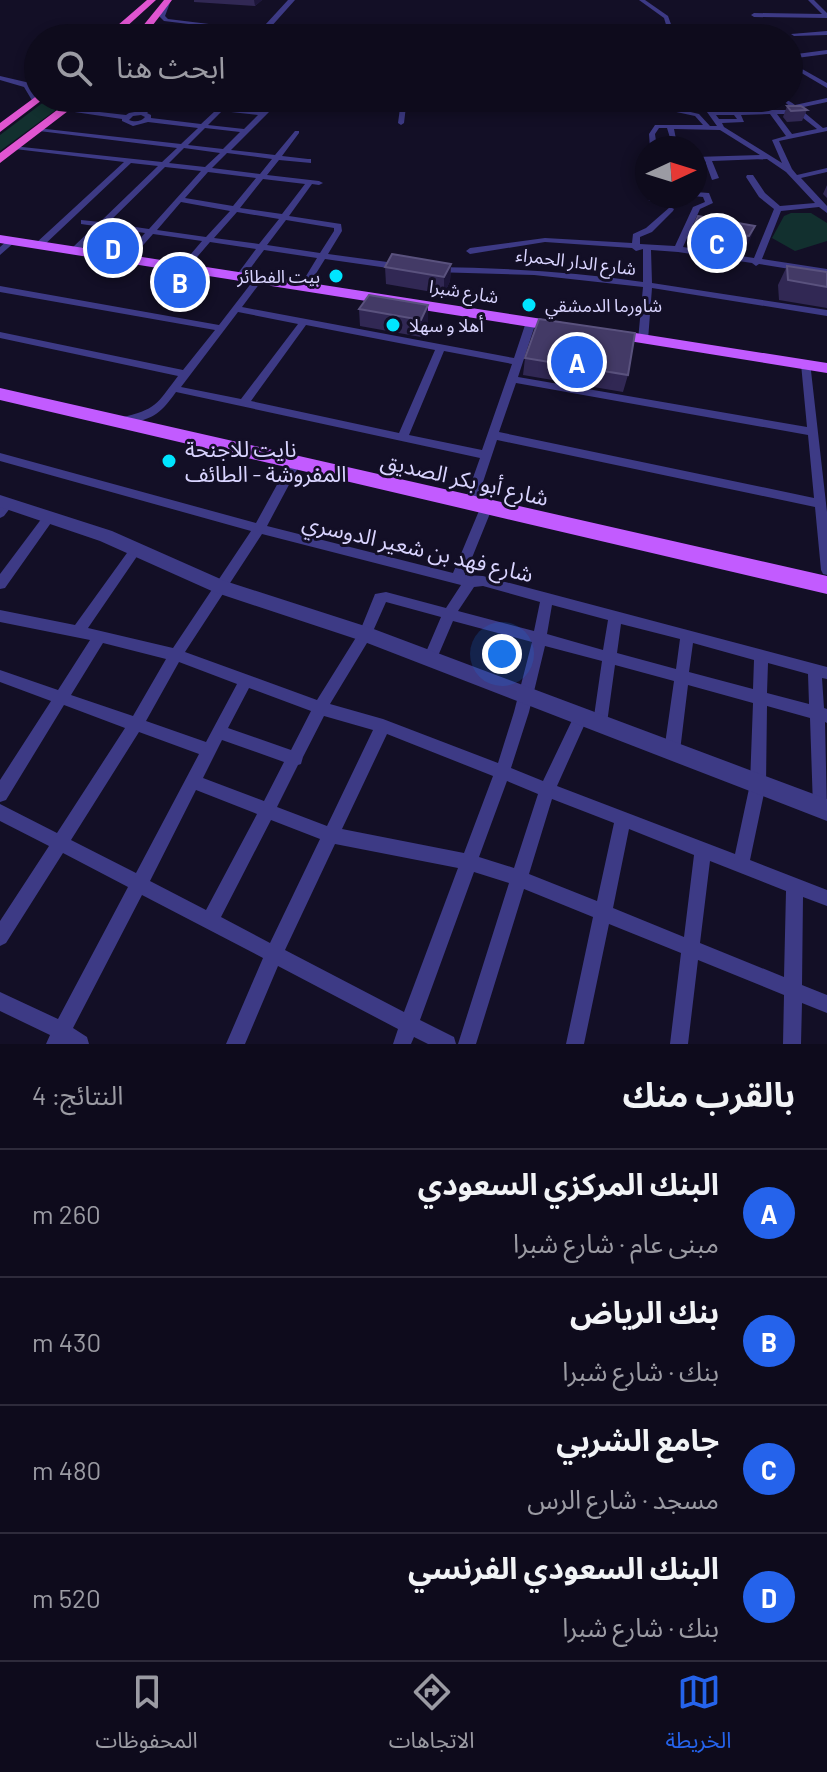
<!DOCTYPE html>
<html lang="ar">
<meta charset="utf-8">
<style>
body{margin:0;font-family:Barlow,"Noto Sans Arabic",sans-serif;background:#1c1929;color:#f1f3f6;direction:rtl}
.compass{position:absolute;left:635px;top:136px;width:72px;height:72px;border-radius:50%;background:#0e0b1c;box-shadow:0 4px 12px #0003;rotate:86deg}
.you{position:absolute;left:502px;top:654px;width:28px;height:28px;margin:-20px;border:6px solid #fff;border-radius:50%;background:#1a73e8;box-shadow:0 0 0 12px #1a73e833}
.badge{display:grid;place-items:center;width:52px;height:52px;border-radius:50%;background:#2563eb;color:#fff;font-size:26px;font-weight:700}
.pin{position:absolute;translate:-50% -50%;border:4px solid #fff;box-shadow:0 2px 8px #0006}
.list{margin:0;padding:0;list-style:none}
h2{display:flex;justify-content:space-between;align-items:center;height:104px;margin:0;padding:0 32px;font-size:34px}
h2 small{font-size:26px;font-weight:400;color:#9b9ba3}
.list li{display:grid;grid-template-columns:52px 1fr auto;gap:24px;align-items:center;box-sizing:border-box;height:128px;padding:0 32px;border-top:2px solid #2e2b3b}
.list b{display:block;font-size:30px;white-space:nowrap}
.list p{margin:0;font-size:26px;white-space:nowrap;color:#9b9ba3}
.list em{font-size:26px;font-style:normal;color:#9b9ba3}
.icon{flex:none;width:44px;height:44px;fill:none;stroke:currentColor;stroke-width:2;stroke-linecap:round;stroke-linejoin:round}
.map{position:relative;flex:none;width:827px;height:1044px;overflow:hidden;direction:ltr}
.search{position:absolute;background:#0e0b1c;box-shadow:0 4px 12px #0003;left:24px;right:24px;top:24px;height:88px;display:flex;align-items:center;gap:20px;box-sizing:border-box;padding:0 28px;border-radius:44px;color:#9b9ba3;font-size:30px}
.sheet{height:616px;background:#0e0b1c}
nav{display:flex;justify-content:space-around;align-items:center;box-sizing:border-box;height:112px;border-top:2px solid #2e2b3b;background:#0e0b1c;font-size:22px;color:#9b9ba3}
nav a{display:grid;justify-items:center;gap:4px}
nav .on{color:#2563eb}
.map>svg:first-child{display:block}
</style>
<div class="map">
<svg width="827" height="1044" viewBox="0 0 827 1044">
<rect width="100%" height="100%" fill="#130f26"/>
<path fill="#12302f" d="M49,98H72L0,151V135Z
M791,213H811L827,223V241L795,251L772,238L784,216Z"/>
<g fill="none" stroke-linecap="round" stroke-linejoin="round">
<path fill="#3d3a85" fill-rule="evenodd" d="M165,0H171L165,16L168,19L266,31L263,33L164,21L159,16Z
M639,0H645L668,16L676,38H670L664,18Z
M808,0H814L827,13V18L754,17L751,15L754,13L822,14Z
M827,31V35L794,36L791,34Z
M827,50V54L789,59V55Z
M795,65L827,83V88L793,68Z
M116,98L157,99L219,107L228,98H235L226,108L261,112L275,98H282L273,108L400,104L401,98H407L404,123L401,125L398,123L400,108L269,112L231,150L275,155L295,131H299V133L282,156L308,159H311V163L279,160L267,175L319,181L323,183L319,185L312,184L289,216L341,224L342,231L328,254L402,264L406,267L402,270L325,259L307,288L304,289L300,286L317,258L264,250L243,278L240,279L236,276L256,249L210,242L186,270L183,271L179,268L202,241L153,234L129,261L126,262L122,259L145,233L103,227L78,252H72V248L95,226L81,224V220L100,222L158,166L131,163L42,247H36V243L124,162L15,149L11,147L13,146L162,162L177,148L39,131L36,129L37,128L181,144L198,128L148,122L133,126L122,121V119L61,110L64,108L126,115L129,113L140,111L150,103ZM157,104L215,111L201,124L151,118V115L147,113ZM222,111L258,115L244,129L208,125ZM141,115L145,117C141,122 134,122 129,120L133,116ZM205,128L240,132L223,149L188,145ZM184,148L220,153L205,167L169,163ZM227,153L272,159L260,174L212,168ZM165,167L201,171L149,229L108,223ZM208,172L256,178L233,206L185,198ZM263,179L305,184L282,214L240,208ZM181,202L230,211L206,237L157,230ZM237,212L279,219L259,244L214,238ZM286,220L334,228V231L320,253L267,245Z
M672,98H678L682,110L699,114L710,126H717L697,98H703L713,111H751L748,103C764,99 781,93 795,105L827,98V102L799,108L823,128L827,127V131L779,141L792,169L797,175L827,168V172L801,178L827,206V213L819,207L781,211L762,259L827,269V275L759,264L756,266L752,263L678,252L651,250L652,283L827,310V316L652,288L648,340L643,343L638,340L643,287L534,275L433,272L432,270L436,267C506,268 575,272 643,282V249L636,251L632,248L545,242L470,254L466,251L470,248L545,238L632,243L633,234L646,228L670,207L674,209L673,211L652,232L640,237V244L675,246L693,207L705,202L703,197L694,196L695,192L709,193L713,203L700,209L683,247L754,258L774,209L759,197L746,177L747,175H753L765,193L780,206L815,203L786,172L767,159L712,161L719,178L712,180L705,161H695V157L760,155L720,130L674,129L677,144L657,145L658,148H650L649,134L655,125H703L695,116L653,107L656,105L675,108ZM780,98L794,110H757L754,105ZM770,114L786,136L772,140L782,163L724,127L722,123L744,122L741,115ZM777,114H798L817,129L792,134ZM716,115H734L737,119H719ZM659,128H667L671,141H656L655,134Z
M648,196H656V199L649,201Z
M9,239L16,241L0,255V247Z
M259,276L263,279L242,307L514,358L526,322L531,319L536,322L518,377L807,427L801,364L802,362H810L827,512V575L823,574L821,570L815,507L497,440L476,503L470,507L464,503L480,458L176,392C158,417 153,418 124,425L119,421L120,418C157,409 156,405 178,376L0,338V332L183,370L215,330L0,292V286L219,325L256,277ZM238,312L298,324L241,399L181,387ZM306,325L435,350L399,433L251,401ZM444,351L512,364L482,450L409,435ZM516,383L808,435L814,498L499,432Z
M0,453L256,523L290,461L294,460L300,464L267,526L453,573L481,506L487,501L493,506L465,575L483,576L827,667V679L822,678L824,708L827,709V723L825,722L827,812L821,815L815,813L813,807L810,718L767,706L766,784L750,860L827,890V906L803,897L802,985L827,995V1013L802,1003L801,1044H783L784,995L698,960L688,1044H670L681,953L609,924L584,1044H566L593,917L524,889L476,1044H458L509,883L474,872L420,1020L454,1037L456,1044H428L414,1037L411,1044H393L398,1029L278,966L245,1044H226L263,958L142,895L73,1028L87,1037L89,1044H46L50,1035L0,1011V992L58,1019L128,887L63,853L6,943L0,946V921L49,846L0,821V804L57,833L125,728L64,705L6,800L0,802V780L51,701L0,682V670L58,690L90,640L0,622V610L75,625L132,546H140L142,549L140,552L88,628L173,648L251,531L0,461ZM262,534L457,584L461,585L446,608L386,592L375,594L360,631L317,700L185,652ZM483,586L540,602L534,631L458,611L474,587ZM386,602L441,617L423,659L425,663L430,665L435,663L453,621L532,642L514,712L498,763L383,719L330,704L370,638ZM552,605L608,620L603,650L547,634ZM621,624L680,639L676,669L617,653ZM103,643L166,659L133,716L71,695ZM693,643L754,660L753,689L689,672ZM545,646L602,661L593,723L595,728L600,730L605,728L607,723L615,665L674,681L664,751L667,756L672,758L677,756L680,751L688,685L753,703L750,784L735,854L557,786L588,717L586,712L581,710L576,712L543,781L511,768L529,712ZM179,662L237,684L206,742L146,721ZM768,663L808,674L809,704L767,693ZM249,688L311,711L291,750L228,728ZM324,716L373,730L327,826L277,807L298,765L301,764L303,757ZM139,732L199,754L136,873L71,840ZM387,734L493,776L464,853L342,829ZM222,740L284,762L264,801L203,778ZM507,781L538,794L514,868L479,857ZM196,790L257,814L206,910L150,881ZM552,799L614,823L597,901L529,874ZM271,820L320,839L270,943L221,917ZM629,829L694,855L684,937L613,908ZM335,844L458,868L404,1012L285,950ZM710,861L786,891L784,977L700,943Z
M8,499L14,503L4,516L0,518V505Z
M49,512L53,514L55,517L53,520L5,588L0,589V574L45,514Z"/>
<path fill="#3d3a85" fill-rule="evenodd" d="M288,0H295L261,38H253Z
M0,76L30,83L40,100L33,102L24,87L0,80Z
M0,495L112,531L225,581L371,628L827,799V821L362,641L214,592L100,541L0,507Z"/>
<path fill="#c25bff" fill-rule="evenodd" d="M0,235L562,322L570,327L562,332L0,243Z
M610,329L827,363V373L604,337V331Z
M0,388L827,576V594L0,400Z"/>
<path fill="#e055d1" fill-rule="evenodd" d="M147,0H156L114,38H103Z
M164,0H172L143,38H133Z
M38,95V98H43L42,100L0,132V123Z
M73,98H85L0,163V153Z"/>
</g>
<path fill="#312854" d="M194,0H262L255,6L194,2Z
M787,106L807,110L802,121L787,122L783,117Z
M827,185V198L823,194Z
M755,226L743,253L687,245L693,228Z
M451,264L450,281L444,294L386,284L385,267Z
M787,266L827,272V308L779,300L778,285Z
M428,305V322L421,337L360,326L359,309Z
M525,358L628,375L623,392L523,375Z"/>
<path fill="#1d163a" d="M254,0H262L255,6Z
M755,226L749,243L743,253L749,236Z
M451,264L450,281L444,294V277Z
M428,305V322L421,337V320Z"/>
<path fill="#433a66" stroke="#5a527e" stroke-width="2" d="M787,106H801L807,110L791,111Z
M698,216L755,226L749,236L693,228Z
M392,254L451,264L444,277L385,267Z
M787,266L827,272V287L788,280Z
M369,295L428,305L421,320L359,309Z
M539,319L635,333L628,375L525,358Z"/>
<g fill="#00e5ff" stroke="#130f26" stroke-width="3">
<circle cx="336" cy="276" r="8"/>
<circle cx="529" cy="305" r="8"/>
<circle cx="393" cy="325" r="8"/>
<circle cx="169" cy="461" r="8"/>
</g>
<g text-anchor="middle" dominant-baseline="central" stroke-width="6" stroke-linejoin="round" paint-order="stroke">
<g font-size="18" fill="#d9d4ff" stroke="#130f26">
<text transform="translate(576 261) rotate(7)">شارع الدار الحمراء</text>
<text transform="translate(464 291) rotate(9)">شارع شبرا</text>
</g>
<g font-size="18" fill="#d9d4ff" stroke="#130f26" text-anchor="start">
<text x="320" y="276" text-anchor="end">بيت الفطائر</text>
<text x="545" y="305">شاورما الدمشقي</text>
<text x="409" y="325">أهلا و سهلا</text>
</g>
<g font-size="22" fill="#d9d4ff" stroke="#130f26" text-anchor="start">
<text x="185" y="448">نايت للاجنحة<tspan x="185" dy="25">المفروشة - الطائف</tspan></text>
</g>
<g font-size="22" fill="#d9d4ff" stroke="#130f26">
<text transform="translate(465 478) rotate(13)">شارع أبو بكر الصديق</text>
<text transform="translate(418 547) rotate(13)">شارع فهد بن شعير الدوسري</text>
</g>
</g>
</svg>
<svg class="compass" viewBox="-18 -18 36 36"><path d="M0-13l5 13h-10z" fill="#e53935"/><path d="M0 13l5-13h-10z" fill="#9b9ba3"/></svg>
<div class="you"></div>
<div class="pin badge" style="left:577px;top:362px">A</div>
<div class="pin badge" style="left:180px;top:282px">B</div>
<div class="pin badge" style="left:717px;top:243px">C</div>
<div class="pin badge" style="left:113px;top:248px">D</div>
<div class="search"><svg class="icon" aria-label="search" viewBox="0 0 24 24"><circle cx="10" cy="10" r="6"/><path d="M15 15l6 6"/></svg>ابحث هنا</div>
</div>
<section class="sheet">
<h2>بالقرب منك<small>النتائج: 4</small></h2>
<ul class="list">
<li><span class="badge">A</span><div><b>البنك المركزي السعودي</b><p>مبنى عام · شارع شبرا</p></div><em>260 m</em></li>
<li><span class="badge">B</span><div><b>بنك الرياض</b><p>بنك · شارع شبرا</p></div><em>430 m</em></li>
<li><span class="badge">C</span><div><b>جامع الشربي</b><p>مسجد · شارع الرس</p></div><em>480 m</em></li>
<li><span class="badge">D</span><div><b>البنك السعودي الفرنسي</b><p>بنك · شارع شبرا</p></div><em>520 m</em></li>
</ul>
</section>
<nav>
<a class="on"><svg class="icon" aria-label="map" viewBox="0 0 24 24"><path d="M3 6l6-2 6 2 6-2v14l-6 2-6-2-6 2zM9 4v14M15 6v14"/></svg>الخريطة</a>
<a><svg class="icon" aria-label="directions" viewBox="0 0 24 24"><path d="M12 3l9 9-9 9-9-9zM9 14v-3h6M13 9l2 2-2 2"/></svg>الاتجاهات</a>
<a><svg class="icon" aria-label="saved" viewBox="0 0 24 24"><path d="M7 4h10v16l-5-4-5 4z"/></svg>المحفوظات</a>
</nav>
